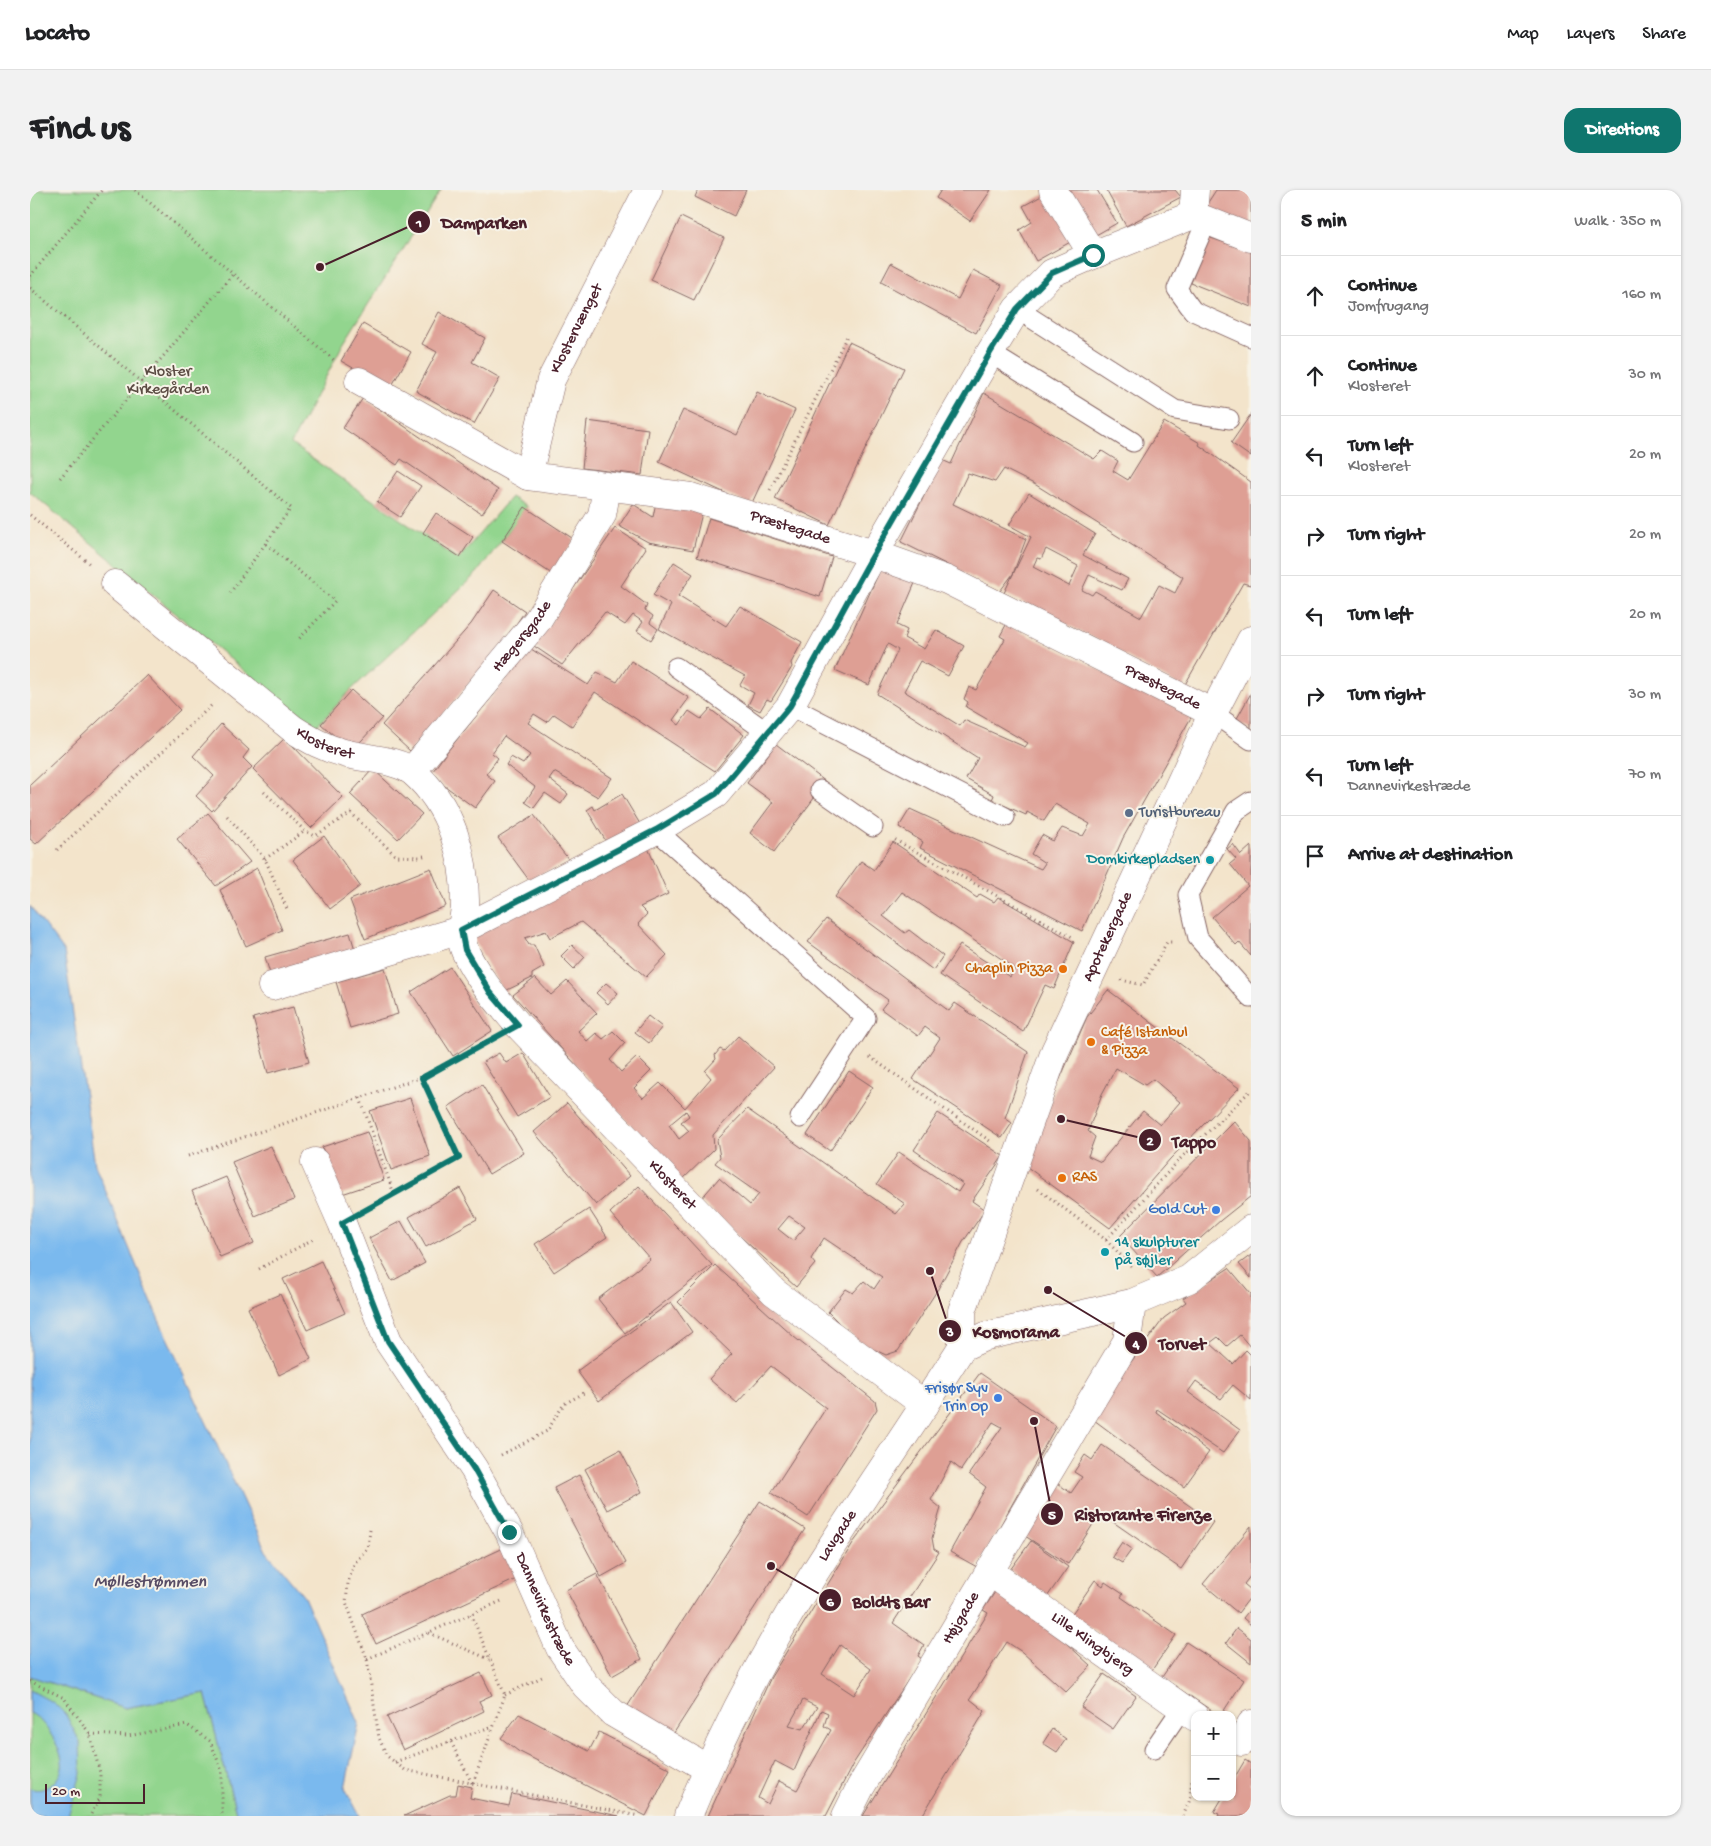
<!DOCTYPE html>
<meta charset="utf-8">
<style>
body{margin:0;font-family:"Gochi Hand",sans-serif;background:#f2f2f2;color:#202124}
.controls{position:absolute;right:15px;bottom:15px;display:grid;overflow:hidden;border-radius:10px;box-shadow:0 1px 4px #0004}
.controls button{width:45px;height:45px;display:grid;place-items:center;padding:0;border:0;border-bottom:1px solid #e0e0e0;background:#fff;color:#202124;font:25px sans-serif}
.scale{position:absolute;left:15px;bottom:12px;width:100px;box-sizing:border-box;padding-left:5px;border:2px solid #4a1f2b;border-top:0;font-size:14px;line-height:18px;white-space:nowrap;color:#4a1f2b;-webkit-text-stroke:4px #f7f3e8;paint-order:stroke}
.stop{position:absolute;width:15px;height:15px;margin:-11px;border:4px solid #0f766e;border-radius:50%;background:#fff}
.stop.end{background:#0f766e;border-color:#fff;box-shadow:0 1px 5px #0008}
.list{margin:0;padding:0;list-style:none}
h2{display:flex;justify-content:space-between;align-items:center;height:65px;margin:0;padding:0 20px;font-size:21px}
h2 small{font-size:16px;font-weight:400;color:#757577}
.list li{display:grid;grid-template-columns:32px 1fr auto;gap:15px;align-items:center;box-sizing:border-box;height:80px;padding:0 20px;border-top:1px solid #e0e0e0}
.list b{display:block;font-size:19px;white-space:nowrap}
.list p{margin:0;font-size:16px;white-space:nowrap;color:#757577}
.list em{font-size:16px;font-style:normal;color:#757577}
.icon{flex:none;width:28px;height:28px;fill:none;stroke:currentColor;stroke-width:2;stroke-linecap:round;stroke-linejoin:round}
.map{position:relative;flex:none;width:1221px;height:1626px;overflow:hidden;border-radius:15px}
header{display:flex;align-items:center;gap:30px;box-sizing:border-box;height:70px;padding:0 25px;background:#fff;border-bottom:1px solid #e0e0e0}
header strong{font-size:24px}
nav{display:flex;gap:28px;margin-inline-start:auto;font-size:18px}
.intro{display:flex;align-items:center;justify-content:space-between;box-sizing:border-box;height:120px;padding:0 30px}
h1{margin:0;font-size:35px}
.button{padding:12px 22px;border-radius:15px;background:#0f766e;color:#fff;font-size:18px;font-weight:700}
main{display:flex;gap:30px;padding:0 30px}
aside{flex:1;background:#fff;border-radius:15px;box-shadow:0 1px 4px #0004}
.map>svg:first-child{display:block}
</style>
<header>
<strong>Locato</strong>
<nav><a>Map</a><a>Layers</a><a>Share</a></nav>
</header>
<div class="intro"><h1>Find us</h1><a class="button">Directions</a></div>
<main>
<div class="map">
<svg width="1221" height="1626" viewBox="0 0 1221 1626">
<rect width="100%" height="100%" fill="#f7f3e8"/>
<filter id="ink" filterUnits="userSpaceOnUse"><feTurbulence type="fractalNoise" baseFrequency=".02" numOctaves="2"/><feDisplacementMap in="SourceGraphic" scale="10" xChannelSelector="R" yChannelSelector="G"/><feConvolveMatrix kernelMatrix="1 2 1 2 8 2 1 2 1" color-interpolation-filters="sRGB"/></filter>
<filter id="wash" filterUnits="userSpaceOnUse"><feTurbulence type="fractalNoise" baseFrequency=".0096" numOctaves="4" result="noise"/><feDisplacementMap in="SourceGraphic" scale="20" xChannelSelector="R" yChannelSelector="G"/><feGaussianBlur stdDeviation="1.12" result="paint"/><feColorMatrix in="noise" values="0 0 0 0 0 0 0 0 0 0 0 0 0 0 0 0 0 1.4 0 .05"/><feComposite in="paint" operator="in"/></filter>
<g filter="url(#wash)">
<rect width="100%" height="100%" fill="#f3e4cb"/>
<path fill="#92d58e" stroke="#6e7a5c" d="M0,0H411L313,154L261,254L428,369L481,307L497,317L447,383L321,500L284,539L0,302Z
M0,1486L95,1518L175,1503L207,1626H0Z"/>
<path fill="#7ab9ee" stroke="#626c8c" d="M0,716L34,761L65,975L128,1128L236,1361L274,1407L329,1533L315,1598L330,1626H207L175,1503L95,1518L0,1486Z
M0,1500L24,1513L36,1525L50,1552L51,1584L38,1626H0V1598C13,1604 29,1592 32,1578C35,1562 14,1529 0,1523Z"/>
<g id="blocks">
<path fill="#de9f94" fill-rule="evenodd" d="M668,0H716L704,26L665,7Z
M911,0H961L940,31L906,8Z
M1030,0H1067L1087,33L1059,49Z
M1076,0H1145L1151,7L1096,36Z
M1186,0H1221V39L1190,27L1177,14Z
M1017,3L1044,50L1006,71L989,40L1002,32L993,16Z
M651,27L694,48L664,110L621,90Z
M1178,47L1221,62V117L1161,93Z
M861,73L928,109L943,80L972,95L946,143L851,92Z
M409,122L455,148L442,172L470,188L444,234L386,201L407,162L392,154Z
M333,134L381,162L360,199L311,171Z
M819,152L874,178L799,335L745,309Z
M727,202L765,220L721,315L629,272L653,220L707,245Z
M954,203L1064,269L1072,261L1088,271L1083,281L1098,290L1134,232L1170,253L1169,255L1221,292V393L1220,395L1213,393L1153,498L1064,448L974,403L1001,347L979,335L999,303L1065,344L1053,365L1098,389L1092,400L1059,385L1052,400L1062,405L1065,401L1111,427L1129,395L1145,403L1153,387L1006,295L974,279L965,292L938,283L923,314L996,349L983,384L970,401L871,352L912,270L921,274ZM1016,359L1048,376L1039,396L1003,377L1007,368L1011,369Z
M333,208L468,300L452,324L371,269L367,275L313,238Z
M1221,224V267L1201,253Z
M557,231L618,239L612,285L552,278Z
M368,281L391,296L370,327L347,312Z
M626,312L672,323L663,360L618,352L589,336L603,314L623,327Z
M495,317L545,350L522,384L472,351Z
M406,323L443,347L430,367L393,343Z
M679,328L802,367L790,407L667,367Z
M585,338L616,358L591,396L617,415L615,420L623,426L620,433L628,439L621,450L607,441L613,432L603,425L595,435L575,422L532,475L504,456Z
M644,372L663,384L648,406L696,436L710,416L772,452L761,473L762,477L741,511L737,509L730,521L718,515L724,503L710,495L715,486L629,439L641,415L623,405Z
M851,378L885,393L867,435L877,440L874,448L894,459L906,440L934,456L918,486L890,471L874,501L930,536L934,530L995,557L998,553L936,517L938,512L934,509L939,497L946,500L975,449L970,446L976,435L1163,524L1093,648L1052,741L890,658L893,652L869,637L880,619L1011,679L1015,673L1001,664L1012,645L1023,651L1032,638L1053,646L1060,634L1025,614L1014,631L997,622L996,625L962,610L964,605L936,589L948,568L847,504L868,460L858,454L839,495L805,480Z
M464,400L495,421L470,458L380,561L352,535L441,434Z
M501,459L558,495L567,482L587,492L601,471L659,508L643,530L649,535L659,521L671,529L680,519L714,545L685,581L565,502L542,536L524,524L517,532L504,524L498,533L582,588L568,607L524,582L519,589L538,604L531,614L515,603L504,618L495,612L505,597L476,575L481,567L493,574L500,565L474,546L462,563L468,568L456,584L465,591L445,618L400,585L416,563Z
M117,485L150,520L6,654L0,649V595Z
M321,500L352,528L322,561L291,534Z
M1221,503V539L1205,532Z
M191,534L219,560L213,568L222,577L182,621L166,606L184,586L163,566Z
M255,548L313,607L281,638L223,579Z
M746,554L796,592L744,662L720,643L743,612L717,593Z
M343,579L392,624L368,649L320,604Z
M592,604L610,634L577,653L557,620L563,616L565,620Z
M178,623L220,672L186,696L147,649Z
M504,625L539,670L499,690L468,648Z
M294,646L330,696L300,719L263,670Z
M863,652L947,708L950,704L964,712L968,707L1044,752L1024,799L1015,795L993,842L910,785L930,755L980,787L985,778L872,702L853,726L875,743L879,740L913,766L903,780L805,707L831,671L844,680Z
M1203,654L1211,665L1221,656V766L1209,752L1206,755L1182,727L1218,696L1200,674L1206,669L1197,659Z
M618,658L638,704L610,717L617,724L608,734L637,765L616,787L551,732L520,748L516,741L495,748L499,755H504L514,777L502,784V788L473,802L441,744Z
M227,678L252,740L216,756L190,700Z
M401,678L416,716L335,749L320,710Z
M796,729L919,821L925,813L998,862L975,928L982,933L972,948L883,889L910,848L895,837L888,846L851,819L858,810L778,752Z
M320,743L326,763L241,787L235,767Z
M542,755L555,767L544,779L531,766Z
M420,777L462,841L423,866L381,802Z
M355,778L368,824L320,838L306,792Z
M505,788L521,805L537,791L567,823L548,841L557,851L566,843L573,849L583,841L595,853L580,870L591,882L607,867L621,881L604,898L613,908L630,893L655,918L681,888L675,881L686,869L685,865L690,859L694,861L708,846L744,877L683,945L684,959L651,991L483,805ZM656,921L659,926L651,932L659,941L649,949L639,935Z
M576,793L588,803L578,814L566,803Z
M1078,800L1209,898L1140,969L1080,1038L993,974L1057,827ZM1086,878L1115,895L1123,889L1150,912L1130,935L1113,921L1071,972L1058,966L1065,947L1058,941L1072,904Z
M263,817L279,872L238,883L223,828Z
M618,826L632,837L619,853L605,842Z
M469,863L476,873L493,863L520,907L487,927L453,872Z
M819,881L843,897L800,961L777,945Z
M452,895L494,963L459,984L418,917Z
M380,908L400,966L361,980L340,921Z
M537,913L600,986L566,1015L504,942Z
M717,919L866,1024L875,1014L847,994L869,962L928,1002L933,994L884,960L908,923L973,966L942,1011L955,1020L933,1052L908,1099L868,1161L856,1165L828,1152L798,1122L816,1099L823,1103L834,1091L844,1099L852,1087L794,1048L781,1069L785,1074L766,1097L670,1010L689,988L720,1015L729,1004L685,973L690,967L687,950ZM759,1026L775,1037L763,1051L748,1039Z
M1204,931L1221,951V1006L1191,1030L1127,1087L1090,1046Z
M337,942L354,990L309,1005L292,957Z
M241,956L264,1010L225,1026L202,972Z
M196,987L224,1053L190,1067L162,1001Z
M609,996L682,1075L595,1143L568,1109L620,1069L580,1023Z
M430,998L447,1029L396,1057L379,1027Z
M559,1019L577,1047L524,1082L505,1054Z
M371,1031L395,1073L362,1091L339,1048Z
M1221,1065V1088L1209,1074Z
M291,1071L315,1123L277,1140L253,1089Z
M685,1075L764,1147L845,1211L847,1219L778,1327L741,1303L796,1218L741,1176L707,1213L679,1189L702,1164L648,1112Z
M1199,1078L1221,1104V1158L1210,1145L1197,1156L1188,1147L1180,1153L1203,1174L1216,1160L1221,1165V1210L1203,1195L1191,1209L1166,1191L1158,1202L1210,1240L1193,1263L1127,1219L1126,1222L1179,1262L1154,1297L1060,1227L1134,1128L1156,1112L1153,1108Z
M250,1104L281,1169L249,1185L218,1118Z
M641,1112L662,1142L569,1211L547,1181Z
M950,1183L1026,1236L947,1377L920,1362L956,1297L939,1284L972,1237L963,1232L931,1280L921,1272L901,1310L911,1318L902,1348L904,1359L909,1362L863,1433L894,1455L888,1466L892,1469L823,1574L796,1626H678L741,1487L823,1353ZM810,1455L841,1479L824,1505L792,1484ZM773,1510L787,1517L773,1539L759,1535ZM791,1520L798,1523L794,1536L801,1540L767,1600L749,1591L738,1614L728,1608L745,1571L764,1581Z
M1072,1255L1183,1332L1151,1379L1070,1323L1038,1374L992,1344L1024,1291L1041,1303L1052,1287L1044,1282L1055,1265L1062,1270Z
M590,1260L612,1302L577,1320L555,1279Z
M549,1285L596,1373L571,1387L524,1298Z
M730,1311L775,1339L640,1549L595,1520Z
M1221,1336V1385L1214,1394L1221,1400V1406L1208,1423L1173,1394Z
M495,1348L510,1378L346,1454L332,1424Z
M1001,1351L1038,1377L1017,1407L980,1380Z
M1092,1352L1102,1359L1092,1373L1082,1367Z
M567,1384L612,1469L582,1486L536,1400Z
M1065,1390L1073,1396L1075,1392L1093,1404L1091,1407L1146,1445L1122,1480L1041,1425Z
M965,1402L1009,1428L1061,1476L1036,1502L992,1462L977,1452L940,1509L955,1521L892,1626H833L958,1423L953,1420Z
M1221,1418V1435L1213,1428Z
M1207,1438L1221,1449V1473L1196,1453Z
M1156,1452L1214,1490L1191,1525H1188L1132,1487Z
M451,1483L462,1505L449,1511L454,1521L373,1560L357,1527Z
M1074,1484L1106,1506L1083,1539L1051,1517Z
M489,1524L559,1561L569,1542L640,1579L616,1626L488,1561L471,1548Z
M1022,1539L1036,1549L1027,1562L1013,1553Z
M1215,1570L1221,1574V1626H1188L1189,1624L1184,1622L1193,1607H1202V1592Z
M428,1594L442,1597L440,1608L479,1616L482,1604L589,1626H374L420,1605H426Z"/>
</g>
</g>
<g filter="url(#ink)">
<use href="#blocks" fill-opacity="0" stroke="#856463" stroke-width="1"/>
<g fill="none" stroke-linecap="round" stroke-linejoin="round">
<defs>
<path id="service" d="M1177,30L1147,99L1163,121L1221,147
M987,119L1145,220L1199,229
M960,163L1103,252
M646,477L738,543
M760,516L975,627
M1183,523L1221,550
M790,600L843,637
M1221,611L1206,621L1158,705L1168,748L1221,808
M626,640L836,828L770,928
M1124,1559L1152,1518"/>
<g id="pedestrian">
<path id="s1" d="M932,1157V1121L1025,861L1183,523L1221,450"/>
</g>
<g id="minor">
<path d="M1023,0L1063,65"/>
<path d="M1163,25L1165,0"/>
<path id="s2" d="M329,191L498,286L661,307L844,364L917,390L1183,523"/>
<path id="s3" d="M498,286L521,190L618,0"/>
<path id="s4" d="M85,394L263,539C280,550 294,558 314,563C334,569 367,569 383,582C421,615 436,667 435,716C434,732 428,745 435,761C447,788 469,812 488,835L744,1102L895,1215"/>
<path id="s5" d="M382,581L507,431L572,325L577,297"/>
<path d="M242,796L431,740L626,640L686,604L760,516L837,376L960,163L987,119L1022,83L1063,65L1163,25L1221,48"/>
<path id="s6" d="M285,972L312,1033L358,1151L444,1279L479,1342L530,1458L555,1495L583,1523L678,1579"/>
<path id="s7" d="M960,1382L1165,1527"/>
<path d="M1212,1552L1221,1534"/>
<path id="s8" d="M658,1626C693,1541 736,1459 785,1382C833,1306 884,1233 932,1157L956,1146L1102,1113L1159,1089L1221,1039"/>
<path id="s9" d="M816,1626L830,1598L1097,1151L1102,1113"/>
</g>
</defs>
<use href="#service" stroke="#856463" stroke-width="21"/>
<use href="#pedestrian" stroke="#856463" stroke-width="29"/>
<use href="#minor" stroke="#856463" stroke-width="29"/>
<path stroke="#856463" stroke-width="3" stroke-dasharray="1 4" stroke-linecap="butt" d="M105,0L306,172
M0,86L72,0
M0,98L261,318L200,403
M30,288L203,84
M740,300L818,144
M0,325L61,375
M236,354L305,411L267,451
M234,602L275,641L285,646L321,623L366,666L390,667L397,665
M197,626L235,669L257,719
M865,650L1044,748
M27,660L183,514
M235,669L275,641
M1091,790L1113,795L1137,752H1142
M840,867L960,951
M330,908L364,1004
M158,966L392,887L460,850
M1008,999L1076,1050L1103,1078
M339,1018L429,968L392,887
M1076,1050L1152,967L1221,900
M229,1079L285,1048
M471,1265L517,1241L534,1214L554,1203
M340,1340L338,1357L324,1374L318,1393L316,1412L337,1469L349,1548L357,1566L375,1580L609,1626
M441,1424L475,1505L443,1593
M399,1443L459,1469
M337,1469L474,1410
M0,1491L34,1508L60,1544L70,1583V1608L60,1626
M475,1505L512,1487
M60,1544L98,1546L157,1535L180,1551L192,1581V1626
M421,1552L442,1593
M365,1572L463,1536
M1153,1626L1159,1612L1162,1590L1165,1586"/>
<use href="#service" stroke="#fff" stroke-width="19"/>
<use href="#pedestrian" stroke="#fff" stroke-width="28"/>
<use href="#minor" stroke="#fff" stroke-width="28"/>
</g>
</g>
<g fill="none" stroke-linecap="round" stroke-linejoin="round" filter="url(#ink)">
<path stroke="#0f766e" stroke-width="6" d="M479,1342L444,1279L358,1151L312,1033L429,968L392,888L488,835L460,802L435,760L431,740L626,640L686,604L760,516L837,376L960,163L987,119L1022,83L1063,65"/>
</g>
<circle fill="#5c6f8a" stroke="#f7f3e8" stroke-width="2" cx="1099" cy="623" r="5"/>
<g fill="#0f9aa8" stroke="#f7f3e8" stroke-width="2">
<circle cx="1180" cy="670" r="5"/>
<circle cx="1075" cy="1062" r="5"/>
</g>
<g fill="#e8710a" stroke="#f7f3e8" stroke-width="2">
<circle cx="1033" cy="779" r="5"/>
<circle cx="1061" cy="852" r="5"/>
<circle cx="1032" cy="988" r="5"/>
</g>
<g fill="#3f7fe0" stroke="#f7f3e8" stroke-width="2">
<circle cx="1186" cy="1020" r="5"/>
<circle cx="968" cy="1208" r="5"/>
</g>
<g text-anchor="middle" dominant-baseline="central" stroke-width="4" stroke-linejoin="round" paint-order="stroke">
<g font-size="16" fill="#4a1f2b" stroke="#f7f3e8">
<text stroke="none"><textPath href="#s3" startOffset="156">Klostervænget</textPath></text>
<text stroke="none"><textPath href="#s2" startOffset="462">Præstegade</textPath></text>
<text stroke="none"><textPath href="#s5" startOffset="174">Hægersgade</textPath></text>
<text stroke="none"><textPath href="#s2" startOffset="868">Præstegade</textPath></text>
<text stroke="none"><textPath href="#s4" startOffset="265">Klosteret</textPath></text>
<text stroke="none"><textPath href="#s1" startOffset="438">Apotekergade</textPath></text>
<text stroke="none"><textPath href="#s4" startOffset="866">Klosteret</textPath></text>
<text stroke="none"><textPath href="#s8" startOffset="318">Lavgade</textPath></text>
<text stroke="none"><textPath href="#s6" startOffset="505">Dannevirkestræde</textPath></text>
<text stroke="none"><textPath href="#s9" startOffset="229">Højgade</textPath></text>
<text stroke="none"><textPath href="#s7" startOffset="125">Lille Klingbjerg</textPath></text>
</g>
<g font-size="16" fill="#5c4c44" stroke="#f7f3e8">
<text x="138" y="182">Kloster<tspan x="138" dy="18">Kirkegården</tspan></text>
</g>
<g font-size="16" fill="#4e5e75" stroke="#f7f3e8" text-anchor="start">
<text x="1109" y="623">Turistbureau</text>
</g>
<g font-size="16" fill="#0d838f" stroke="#f7f3e8" text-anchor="end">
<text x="1170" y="670">Domkirkepladsen</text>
<text x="1085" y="1053" text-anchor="start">14 skulpturer<tspan x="1085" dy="18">på søjler</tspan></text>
</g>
<g font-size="16" fill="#c56008" stroke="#f7f3e8" text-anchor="start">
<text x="1023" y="779" text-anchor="end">Chaplin Pizza</text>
<text x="1071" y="843">Café Istanbul<tspan x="1071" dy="18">&amp; Pizza</tspan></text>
<text x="1042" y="988">RAS</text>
</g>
<g font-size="16" fill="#366cbe" stroke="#f7f3e8" text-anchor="end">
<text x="1176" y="1020">Gold Cut</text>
<text x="958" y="1199">Frisør Syv<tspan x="958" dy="18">Trin Op</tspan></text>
</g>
<g font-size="18" font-style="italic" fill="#584d66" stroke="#f7f3e8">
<text x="120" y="1392">Møllestrømmen</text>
</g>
</g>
<path fill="none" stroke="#4a1f2b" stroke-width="2" d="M290 77L389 32M1031 929L1120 950M900 1081L920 1141M1018 1100L1106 1153M1004 1231L1022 1324M741 1376L800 1410"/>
<g fill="#4a1f2b" stroke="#f7f3e8" stroke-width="2">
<circle cx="290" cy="77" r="5"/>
<circle cx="1031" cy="929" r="5"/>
<circle cx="900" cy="1081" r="5"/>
<circle cx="1018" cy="1100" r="5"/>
<circle cx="1004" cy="1231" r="5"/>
<circle cx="741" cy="1376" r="5"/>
<circle cx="389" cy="32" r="12"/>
<circle cx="1120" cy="950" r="12"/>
<circle cx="920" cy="1141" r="12"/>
<circle cx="1106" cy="1153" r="12"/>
<circle cx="1022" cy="1324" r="12"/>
<circle cx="800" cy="1410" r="12"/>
</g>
<g font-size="15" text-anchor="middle" font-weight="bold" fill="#fff">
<text x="389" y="37">1</text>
<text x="1120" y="955">2</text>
<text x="920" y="1146">3</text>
<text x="1106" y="1158">4</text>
<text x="1022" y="1329">5</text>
<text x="800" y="1416">6</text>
</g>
<g font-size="18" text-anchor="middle" font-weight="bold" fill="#4a1f2b" stroke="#f7f3e8" stroke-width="4" stroke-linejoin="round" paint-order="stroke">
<text x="454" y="38">Damparken</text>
<text x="1164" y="957">Tappo</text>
<text x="986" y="1147">Kosmorama</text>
<text x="1152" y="1159">Torvet</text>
<text x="1113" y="1330">Ristorante Firenze</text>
<text x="861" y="1417">Boldts Bar</text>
</g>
</svg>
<div class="controls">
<button>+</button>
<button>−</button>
</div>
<div class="scale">20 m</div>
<div class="stop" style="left:1063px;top:65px"></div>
<div class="stop end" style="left:479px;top:1342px"></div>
</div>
<aside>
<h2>5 min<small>Walk · 350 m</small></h2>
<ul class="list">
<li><svg class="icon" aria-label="ahead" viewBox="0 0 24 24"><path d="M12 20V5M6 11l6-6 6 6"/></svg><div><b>Continue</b><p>Jomfrugang</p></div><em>160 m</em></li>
<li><svg class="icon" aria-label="ahead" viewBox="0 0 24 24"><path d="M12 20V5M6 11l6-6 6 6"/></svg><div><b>Continue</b><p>Klosteret</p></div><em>30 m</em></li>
<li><svg class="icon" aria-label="left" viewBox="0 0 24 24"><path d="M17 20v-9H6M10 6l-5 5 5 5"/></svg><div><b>Turn left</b><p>Klosteret</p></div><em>20 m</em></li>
<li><svg class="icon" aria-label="right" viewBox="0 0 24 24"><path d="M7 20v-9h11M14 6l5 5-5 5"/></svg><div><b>Turn right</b></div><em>20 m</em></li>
<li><svg class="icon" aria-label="left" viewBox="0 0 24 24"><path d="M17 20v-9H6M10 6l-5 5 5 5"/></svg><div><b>Turn left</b></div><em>20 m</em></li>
<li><svg class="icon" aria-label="right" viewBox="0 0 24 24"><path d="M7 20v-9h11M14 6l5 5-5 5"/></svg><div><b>Turn right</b></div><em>30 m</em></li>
<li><svg class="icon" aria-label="left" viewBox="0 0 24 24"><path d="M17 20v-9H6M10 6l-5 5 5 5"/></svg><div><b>Turn left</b><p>Dannevirkestræde</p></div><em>70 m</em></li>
<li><svg class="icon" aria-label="arrive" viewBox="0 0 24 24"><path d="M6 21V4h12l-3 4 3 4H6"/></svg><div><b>Arrive at destination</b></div></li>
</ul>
</aside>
</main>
